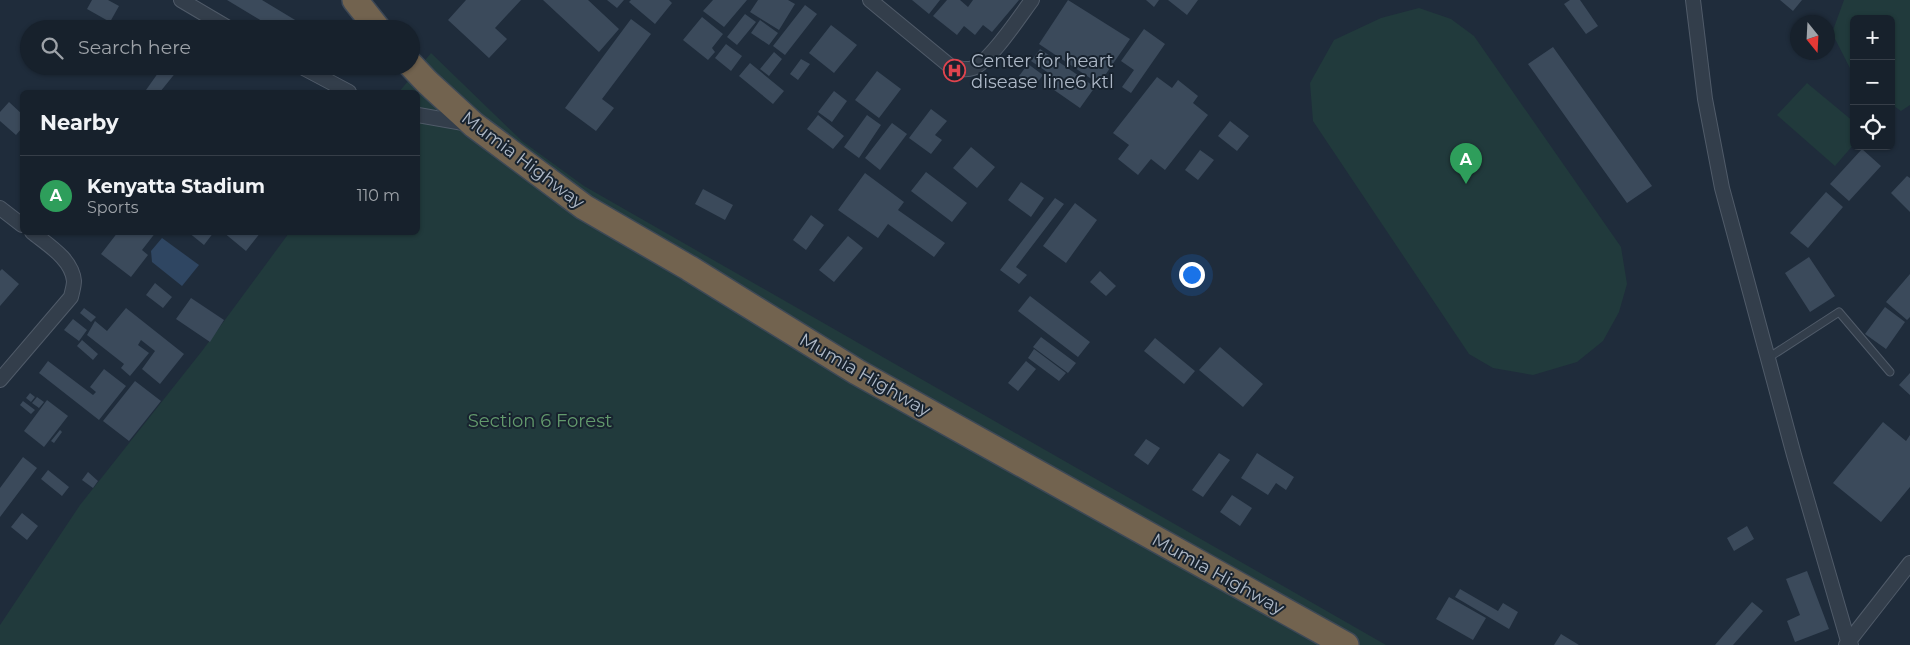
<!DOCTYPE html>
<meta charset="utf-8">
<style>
body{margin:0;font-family:Montserrat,sans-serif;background:#242e38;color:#f1f3f6}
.controls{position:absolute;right:15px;top:15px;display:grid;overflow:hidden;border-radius:8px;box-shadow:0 1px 4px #0004}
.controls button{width:45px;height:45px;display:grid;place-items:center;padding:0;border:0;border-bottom:1px solid #363e48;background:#17212c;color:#f1f3f6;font:25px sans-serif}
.compass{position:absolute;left:1790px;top:15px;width:45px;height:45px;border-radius:50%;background:#17212c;box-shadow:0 1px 4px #0004;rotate:162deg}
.you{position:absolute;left:1191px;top:274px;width:18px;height:18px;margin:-12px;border:4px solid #fff;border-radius:50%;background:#1a73e8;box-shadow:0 0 0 8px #1a73e833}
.badge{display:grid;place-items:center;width:32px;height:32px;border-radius:50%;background:#ea580c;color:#fff;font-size:16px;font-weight:700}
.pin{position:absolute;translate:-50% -41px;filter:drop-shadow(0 1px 2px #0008)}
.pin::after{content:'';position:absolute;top:26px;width:18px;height:15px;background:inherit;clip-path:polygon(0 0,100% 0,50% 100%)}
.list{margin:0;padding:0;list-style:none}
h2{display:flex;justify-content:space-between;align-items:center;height:65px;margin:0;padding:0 20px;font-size:21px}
h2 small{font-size:16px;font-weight:400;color:#9ea3a9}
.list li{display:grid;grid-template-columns:32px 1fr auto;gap:15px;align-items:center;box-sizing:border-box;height:80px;padding:0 20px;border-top:1px solid #363e48}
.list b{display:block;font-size:19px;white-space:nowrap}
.list p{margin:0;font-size:16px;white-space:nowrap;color:#9ea3a9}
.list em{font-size:16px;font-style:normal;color:#9ea3a9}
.icon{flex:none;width:28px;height:28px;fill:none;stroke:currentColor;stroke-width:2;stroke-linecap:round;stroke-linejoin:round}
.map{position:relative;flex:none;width:1910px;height:645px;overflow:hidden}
.search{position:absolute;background:#17212c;box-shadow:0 1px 4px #0004;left:20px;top:20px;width:400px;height:55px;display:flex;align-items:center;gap:12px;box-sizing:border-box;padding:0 18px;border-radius:28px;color:#9ea3a9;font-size:19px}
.panel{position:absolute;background:#17212c;box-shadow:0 1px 4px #0004;left:20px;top:90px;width:400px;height:145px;border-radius:8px}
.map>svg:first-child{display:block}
</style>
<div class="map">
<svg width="1910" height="645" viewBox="0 0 1910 645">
<rect width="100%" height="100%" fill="#1f2c3b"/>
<path fill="#213a3c" d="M1844,0H1910V105L1901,111L1891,104V19H1854V76L1832,33Z
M1419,8L1451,19L1474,36L1621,247L1627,284L1619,312L1603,341L1577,362L1533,375L1493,368L1469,354L1313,121L1310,83L1334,40L1381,18Z
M431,53L522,141L584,186L1386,645H0V625L80,505L202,351L289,233L418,232V92H399Z
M1807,83L1854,122V144L1835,166L1777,115Z"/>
<path fill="#2f4662" d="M162,238L199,265L182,286L152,262L151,251Z"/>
<path fill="#3b4a5b" d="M92,0H108L119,6L110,22L87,9Z
M227,0H262L310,29H275Z
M466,0H521L495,28L507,39L489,58L448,20Z
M543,0H588L619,29L599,52Z
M607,0H624L617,8Z
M631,0H669L672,3L655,24L629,2Z
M713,0H747L724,27L703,11Z
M758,0H788L795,4L779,30L750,12Z
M912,0H940L929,14Z
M947,0H960L968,7L973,0H1019L992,32L983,25L975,35L964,26L957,35L933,16Z
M1068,0L1130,39L1099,84L1039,44Z
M1146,0H1159L1154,7Z
M1168,0H1198L1187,15Z
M1570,0H1580L1598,26L1586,34L1564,4Z
M1780,0H1802L1793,11Z
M805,5L817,14L785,55L773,46Z
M745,14L756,22L737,45L727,37Z
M702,17L723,34L712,48L715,52L708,60L683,40Z
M631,19L651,34L602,99L614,108L596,131L565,108Z
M760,20L778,33L769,45L751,33Z
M831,25L857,45L834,73L809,53Z
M1144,29L1165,44L1131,93L1122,87L1134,70L1121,61Z
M726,44L742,56L731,71L715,58Z
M1553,47L1652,186L1627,203L1528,64Z
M1040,49L1095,87L1080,108L1044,83L1050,74L1031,61Z
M774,52L782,59L769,76L760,69Z
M801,59L810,64L798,80L790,74Z
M750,63L784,91L773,104L739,76Z
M1028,64L1043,75L1034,87L1019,76Z
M163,66H171L177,71L160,92H150L146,90Z
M877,71L901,89L879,118L855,100Z
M1157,77L1172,88L1178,80L1198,96L1193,103L1208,115L1165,170L1151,159L1138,175L1118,159L1129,145L1113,133Z
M834,91L847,101L832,122L818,112Z
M9,102L22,114V128L16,135L0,121V112Z
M931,109L947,121L935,135L942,140L931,154L909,138Z
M818,115L844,136L833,149L807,129Z
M867,115L881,125L859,158L844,147Z
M1230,121L1249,136L1237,151L1218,136Z
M892,123L907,134L880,170L865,158Z
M971,147L995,167L977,188L953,168Z
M1862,149L1881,166L1849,201L1830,184Z
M1200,150L1214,160L1198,180L1185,170Z
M926,172L967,203L952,222L911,191Z
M865,173L904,202L898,210L945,243L934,257L888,224L878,238L838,210Z
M1907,176L1910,178V212L1891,193Z
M1021,182L1044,198L1031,217L1008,200Z
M703,189L733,205L725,220L695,204Z
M1826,192L1843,207L1808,248L1790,233Z
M1055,198L1064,204L1016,267L1027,275L1019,284L1000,270Z
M1075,203L1097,220L1066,263L1043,246Z
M811,215L824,225L806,250L793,240Z
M118,232H156L142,250L148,255L131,277L101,254Z
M188,232H214L204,245Z
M223,232H261L246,251Z
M848,236L863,248L834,282L819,270Z
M1809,257L1835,296L1810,312L1785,273Z
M2,269L19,284L0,306V271Z
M1100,271L1116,286L1106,296L1090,282Z
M1910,274V317L1907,320L1886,302Z
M155,283L172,297L163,308L146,295Z
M1030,296L1090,342L1078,357L1018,311Z
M191,298L224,320L210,342L176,319Z
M1885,307L1905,322L1886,349L1865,334Z
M84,308L96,317L91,322L80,313Z
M126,308L184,354L160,384L142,369L155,351L141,340L138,345L149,353L130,376L121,368L124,364L87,335L95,321L107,331Z
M73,319L87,330L79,341L64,330Z
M1041,337L1076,363L1068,373L1033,347Z
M1155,338L1195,371L1184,384L1144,351Z
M82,340L98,354L93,360L77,346Z
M1220,347L1263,384L1243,407L1199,370Z
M1034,349L1066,373L1059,381L1028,358Z
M48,361L93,395L96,392L90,387L104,369L126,386L99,420L39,373Z
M1026,361L1036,369L1018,391L1008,383Z
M1910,373V395L1899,385Z
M135,381L161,401L129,441L103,421Z
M30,393L35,397L31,402L26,398Z
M37,397L44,402L39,408L32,403Z
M47,400L68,416L44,447L24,431Z
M23,401L35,410L31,414L20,405Z
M1883,422L1906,441L1910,435V487L1881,522L1833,483Z
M60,430L62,432L54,443L51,441Z
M1146,439L1160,448L1148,465L1134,455Z
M1219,453L1230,460L1203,497L1192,490Z
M1257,453L1294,477L1286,490L1276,483L1268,495L1241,478Z
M23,457L37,468L0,517V488Z
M48,470L69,487L62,496L41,479Z
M88,472L98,481L93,488L82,480Z
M1232,495L1252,508L1240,526L1220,512Z
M22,513L38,526L27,540L11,527Z
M1747,526L1754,539L1734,551L1727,538Z
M1807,571L1829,629L1795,642L1787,621L1800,615L1786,579Z
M1460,589L1498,611L1503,603L1518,612L1509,629L1455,597Z
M1449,597L1486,618L1473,640L1436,619Z
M1752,602L1763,611L1733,645H1715Z
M1561,634L1579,645H1554Z"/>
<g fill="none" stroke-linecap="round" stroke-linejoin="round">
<defs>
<path id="lane" d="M1768,358L1839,312L1890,372"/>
<path id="street" d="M181,0L230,29
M870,0L950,66C957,68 965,71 973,68C990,62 1020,16 1032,0
M1693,0L1705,99L1722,188L1794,455L1848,641L1851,645
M300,66L349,92
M418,115L469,124
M0,208L22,225
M0,380L71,297C72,292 74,286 74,281C72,259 48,245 32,232
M1846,645L1910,563"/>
<path id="highway" d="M355,0L378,29
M411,65L427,82L474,125L584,207L689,268L857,372L1346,645"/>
</defs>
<use href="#lane" stroke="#505b69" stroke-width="9"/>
<use href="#street" stroke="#505b69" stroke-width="16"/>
<use href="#highway" stroke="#3d4856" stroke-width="28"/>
<use href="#lane" stroke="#333e4b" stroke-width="7"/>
<use href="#street" stroke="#333e4b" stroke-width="14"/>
<use href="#highway" stroke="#72634f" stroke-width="25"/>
</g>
<defs>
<symbol id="hospital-ring" viewBox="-11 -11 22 22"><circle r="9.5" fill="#18232f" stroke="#e0444e" stroke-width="1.5"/><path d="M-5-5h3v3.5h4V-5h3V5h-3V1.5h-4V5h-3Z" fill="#e0444e"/></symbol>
</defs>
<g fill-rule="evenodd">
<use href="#hospital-ring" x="942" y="58" width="25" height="25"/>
</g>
<g text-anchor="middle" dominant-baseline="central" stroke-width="4" stroke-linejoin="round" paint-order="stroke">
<g font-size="18" fill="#adb8c7" stroke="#18232f" text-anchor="start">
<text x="971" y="61">Center for heart<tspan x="971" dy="21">disease line6 ktl</tspan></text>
</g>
<g font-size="18" fill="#adb8c7" stroke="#18232f">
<text transform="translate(523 160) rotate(37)">Mumia Highway</text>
<text transform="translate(865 375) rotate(30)">Mumia Highway</text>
<text transform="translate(1218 574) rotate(29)">Mumia Highway</text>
</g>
<g font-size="18" fill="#639a6d" stroke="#18232f">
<text x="540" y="421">Section 6 Forest</text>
</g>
</g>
</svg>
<div class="controls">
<button>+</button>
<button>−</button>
<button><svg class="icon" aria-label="locate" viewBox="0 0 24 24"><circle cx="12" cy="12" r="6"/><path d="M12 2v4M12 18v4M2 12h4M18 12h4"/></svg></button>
</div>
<svg class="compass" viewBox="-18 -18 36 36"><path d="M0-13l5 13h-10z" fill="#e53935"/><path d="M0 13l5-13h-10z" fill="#9ea3a9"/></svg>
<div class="you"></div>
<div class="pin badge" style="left:1466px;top:184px;background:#2e9e5b">A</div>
<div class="search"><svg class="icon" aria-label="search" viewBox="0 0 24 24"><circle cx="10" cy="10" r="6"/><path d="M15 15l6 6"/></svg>Search here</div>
<section class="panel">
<h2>Nearby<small></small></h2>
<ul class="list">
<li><span class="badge" style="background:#2e9e5b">A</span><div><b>Kenyatta Stadium</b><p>Sports</p></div><em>110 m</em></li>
</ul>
</section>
</div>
